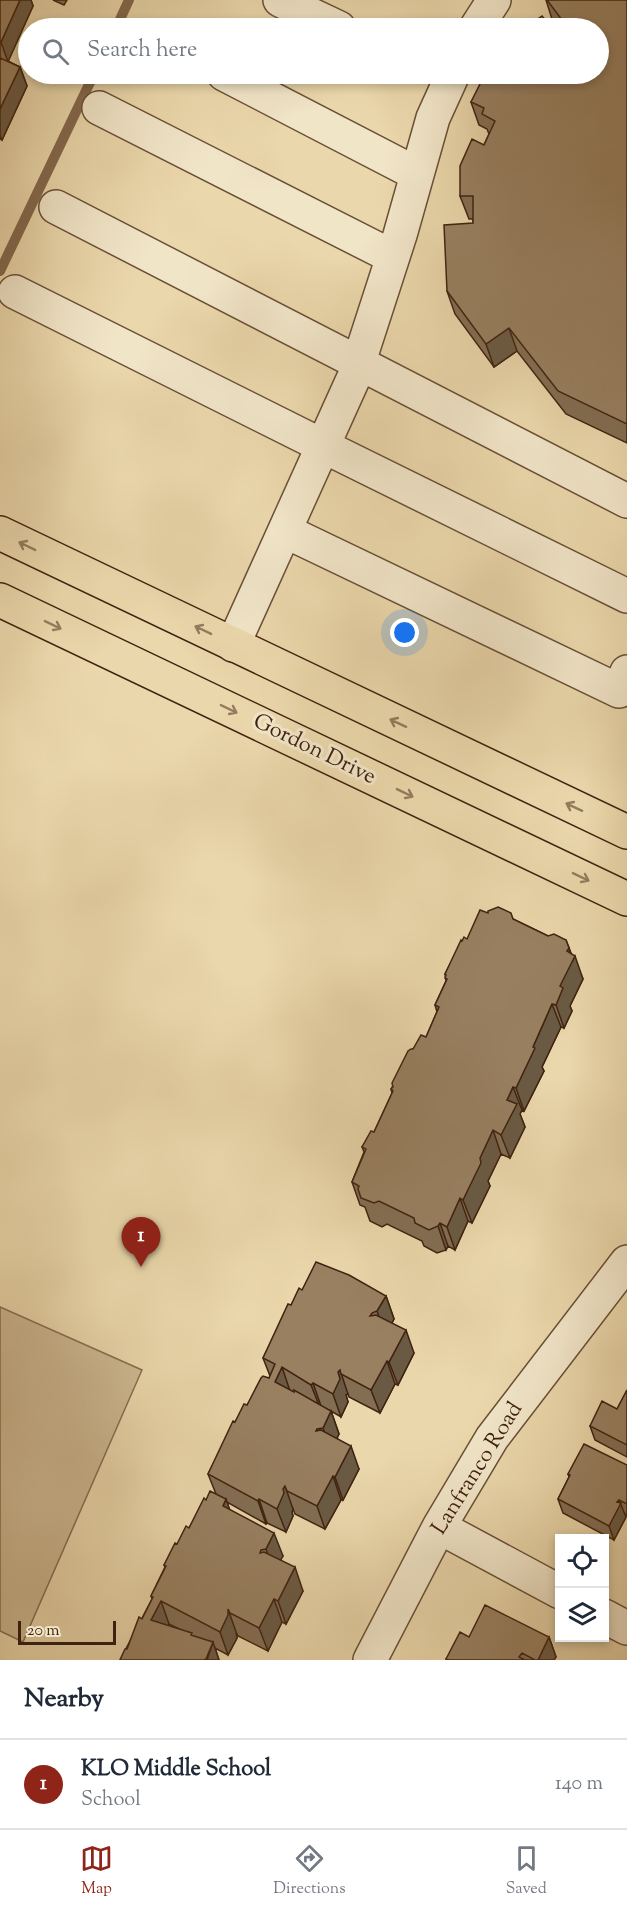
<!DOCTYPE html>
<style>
body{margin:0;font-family:"Sorts Mill Goudy",serif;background:#f6f6f7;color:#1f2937}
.controls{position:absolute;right:18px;bottom:18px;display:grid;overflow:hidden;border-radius:0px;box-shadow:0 3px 9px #0003}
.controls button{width:54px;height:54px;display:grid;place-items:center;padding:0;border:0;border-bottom:2px solid #e0e1e3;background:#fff;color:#1f2937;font:30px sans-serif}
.scale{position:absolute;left:18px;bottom:15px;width:98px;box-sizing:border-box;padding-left:6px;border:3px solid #402210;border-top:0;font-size:16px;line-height:21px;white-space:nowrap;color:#402210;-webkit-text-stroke:4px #f1e5c8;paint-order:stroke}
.you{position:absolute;left:405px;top:633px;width:21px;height:21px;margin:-15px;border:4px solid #fff;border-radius:50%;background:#1a73e8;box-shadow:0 0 0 9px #1a73e833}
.badge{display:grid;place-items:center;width:39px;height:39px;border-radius:50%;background:#8f2418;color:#fff;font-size:20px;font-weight:700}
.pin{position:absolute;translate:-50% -50px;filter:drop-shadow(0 2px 3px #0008)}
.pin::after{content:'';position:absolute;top:32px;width:21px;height:18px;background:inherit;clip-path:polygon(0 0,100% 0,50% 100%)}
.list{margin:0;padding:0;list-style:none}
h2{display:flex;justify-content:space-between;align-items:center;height:78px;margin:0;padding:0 24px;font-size:26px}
h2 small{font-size:20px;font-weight:400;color:#747a83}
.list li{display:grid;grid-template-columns:39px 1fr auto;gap:18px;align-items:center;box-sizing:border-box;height:90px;padding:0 24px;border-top:2px solid #e0e1e3}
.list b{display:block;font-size:22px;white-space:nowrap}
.list p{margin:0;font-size:20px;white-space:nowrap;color:#747a83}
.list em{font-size:20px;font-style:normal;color:#747a83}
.icon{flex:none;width:33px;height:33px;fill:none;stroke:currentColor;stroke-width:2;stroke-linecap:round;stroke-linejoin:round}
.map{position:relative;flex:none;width:627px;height:1660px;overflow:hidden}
.search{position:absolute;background:#fff;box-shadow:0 3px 9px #0003;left:18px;right:18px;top:18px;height:66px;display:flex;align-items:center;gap:15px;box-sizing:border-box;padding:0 21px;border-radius:33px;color:#747a83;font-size:22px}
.sheet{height:168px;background:#fff}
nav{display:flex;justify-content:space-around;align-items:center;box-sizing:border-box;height:84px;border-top:2px solid #e0e1e3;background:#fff;font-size:16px;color:#747a83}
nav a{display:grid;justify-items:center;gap:3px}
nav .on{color:#8f2418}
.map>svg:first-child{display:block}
</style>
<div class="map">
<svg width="627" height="1660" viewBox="0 0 627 1660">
<rect width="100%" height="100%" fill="#ead7ab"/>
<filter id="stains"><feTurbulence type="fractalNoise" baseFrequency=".00333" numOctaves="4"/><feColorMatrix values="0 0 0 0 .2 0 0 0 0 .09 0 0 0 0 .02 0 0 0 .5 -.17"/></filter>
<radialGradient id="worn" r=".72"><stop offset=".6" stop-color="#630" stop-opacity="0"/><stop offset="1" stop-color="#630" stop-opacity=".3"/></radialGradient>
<path fill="#cdb891" stroke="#866d50" stroke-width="1.5" d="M0,1307L142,1370L23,1642L0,1631Z"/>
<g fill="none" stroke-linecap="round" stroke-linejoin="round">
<path stroke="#83694d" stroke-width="10" d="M116,28L129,0
M0,271L94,74"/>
<defs>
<path id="minor" d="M280,0L339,28
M476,28L494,0
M224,74L417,174
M99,108L393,257
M56,207L627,501
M15,292L323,446L627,596
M285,531L619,691L627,672
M233,645L354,377L400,235L433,118L453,74
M439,1527L560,1592
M604,1616L627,1628
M370,1660L439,1527L492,1438L627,1262"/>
<path id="major" d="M0,533L627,832
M0,600L627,899"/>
</defs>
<use href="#minor" stroke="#6a4f37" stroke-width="36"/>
<use href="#major" stroke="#402210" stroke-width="36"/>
<use href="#minor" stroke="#f1e5c8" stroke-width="33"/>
<use href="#major" stroke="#ead7ab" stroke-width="33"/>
</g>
<path fill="#836e53" stroke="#402210" stroke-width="1.5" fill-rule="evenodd" d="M0,0H31L33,6L8,61L20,67L27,86L2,140L0,139Z
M53,0H67L64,5Z
M546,0H627V443L566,414L517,351L494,367L455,314L447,291L473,223V219H469L460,196L489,134L487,129L479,125L471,102L598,28H560L552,19Z
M488,913L513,919L548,936L566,940L571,953L583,979L570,1006L572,1011L564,1028L561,1027L542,1067L544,1071L524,1111L522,1110L520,1114L525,1127L510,1158L501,1154L488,1181L490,1186L472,1223L468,1221L455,1250L448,1246L446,1250L437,1253L424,1246L422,1241L387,1224L382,1227L370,1221L365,1207L360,1205L352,1182L364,1152L362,1147L374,1132L392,1093L391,1089L413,1049L426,1037L437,1012L435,1005L446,981L445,974L462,941L467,939Z
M302,1290L386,1296L394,1319L392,1323L414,1353L398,1385L395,1384L380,1413L349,1397L348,1394L346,1395L348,1402L341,1417L331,1411L339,1434L337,1438L359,1469L343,1500H341L325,1529L295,1514L293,1509L292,1512L293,1516L286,1532L267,1523L266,1524L227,1502L229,1509L283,1556L280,1560L303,1591L286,1624L282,1622L268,1651L238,1636L236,1632L237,1638L228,1655L215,1648L219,1660H120L152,1599L151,1596L165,1567L164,1565L189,1528L206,1500L216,1494L208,1474L235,1422L247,1405L269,1378L270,1376L263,1358L291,1305ZM169,1624L181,1630L168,1626Z
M627,1390V1457L595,1440L590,1426L617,1409Z
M627,1465V1515L625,1514L626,1517L614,1540L563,1513L558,1499L569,1477L568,1474Z
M469,1637H549L556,1657L554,1660H447L446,1659Z"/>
<path fill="#6a5a44" stroke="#402210" stroke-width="1.5" d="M20,0H31L33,6L8,62L1,42Z
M20,67L27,86L2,140L0,136V109Z
M509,328L517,351L494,367L486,344Z
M569,948L573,960L575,956L583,979L570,1006L572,1011L564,1028L556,1005L567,951Z
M552,1004L561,1027L542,1067L544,1071L524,1111L516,1088L533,1047Z
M513,1087L522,1110L520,1114L525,1127L510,1158L501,1135L507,1100Z
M493,1130L501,1154L488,1181L490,1186L472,1223L463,1200L480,1158Z
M460,1198L468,1221L455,1250L447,1227Z
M440,1223L448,1246L446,1250L438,1226Z
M386,1296L394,1319L385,1335L377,1311Z
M406,1330L414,1353L398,1385L389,1362Z
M387,1361L395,1384L380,1413L371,1390Z
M282,1367L290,1391L275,1382Z
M340,1370L348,1394L346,1395L348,1402L341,1417L333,1394L338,1372Z
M313,1383L321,1406L320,1408L311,1385Z
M331,1411L339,1434L331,1451L323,1428Z
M351,1446L359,1469L343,1500L335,1477Z
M333,1476L341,1500L325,1529L317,1506Z
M285,1486L293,1509L292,1512L293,1516L286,1532L277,1509L283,1489Z
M226,1499L234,1522L223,1506Z
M259,1499L267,1523L266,1524L258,1501Z
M619,1500L626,1517L614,1540L609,1526Z
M274,1533L283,1556L274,1572L266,1549Z
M295,1567L303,1591L286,1624L278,1601Z
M274,1599L282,1622L268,1651L259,1628Z
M161,1601L169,1624L159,1644L151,1620Z
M228,1609L236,1632L237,1638L228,1655L220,1632Z
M549,1637L556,1657L554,1660H538Z
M213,1642L219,1660H207Z"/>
<path fill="#988061" stroke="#402210" stroke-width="1.5" d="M0,0H20L1,42H0Z
M547,0H627V424L558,391L509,328L486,344L447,291L444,225L473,223V196H460V166L472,139L484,145L495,121L482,114L484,108L471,102L485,74H598V28H568Z
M542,16L550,26L553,24L557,28H525Z
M0,58L20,67L0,109Z
M498,907L511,913L513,919L548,936L554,934L566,940L569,948L567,951L575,956L560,986L563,988L556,1005L552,1004L533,1047L535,1048L516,1088L513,1087L507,1100L517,1104L501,1135L493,1130L480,1158L481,1163L463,1200L460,1198L447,1227L440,1223L438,1226L429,1230L415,1223L414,1218L379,1201L374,1203L361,1198L358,1189L359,1186L352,1182L366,1149L362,1147L371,1131L374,1132L393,1091L391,1089L393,1087L392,1083L408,1051L411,1049H413L421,1035L426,1037L439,1007L435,1005L447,979L445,978L446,975L445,974L461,940L462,941L464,937L467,939L480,910L488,913V911Z
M316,1262L349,1275L386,1296L377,1311L372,1313L370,1316L376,1315L406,1330L389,1362L387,1361L371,1390L341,1374L340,1370L338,1372L340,1379L333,1394L313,1383L311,1385L282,1367L275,1382L294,1392V1390L331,1411L323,1428L317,1429L316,1431L321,1430L351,1446L335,1477L333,1476L317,1506L287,1491L285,1486L283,1489L284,1493L277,1509L259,1499L258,1501L208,1474L233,1421L235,1422L244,1404L247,1405L261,1378L263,1376L269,1378L275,1364L263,1358L288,1304L291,1305L299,1288L302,1290Z
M627,1390V1445L590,1426L602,1401L617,1409Z
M584,1444L627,1465V1504L619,1500L617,1502L621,1503L609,1526L558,1499L570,1475L568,1474Z
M210,1491L226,1499L223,1506L274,1533L266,1549L261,1550L260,1553L264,1552L295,1567L278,1601L274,1599L259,1628L230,1613L228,1609V1615L220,1632L161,1601L151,1620L192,1633L191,1635L213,1642L206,1659L204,1660H120L125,1649H127L139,1617L142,1619L153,1597L151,1596L166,1566L164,1565L175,1543L177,1544L186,1526L189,1528L204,1498L206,1500Z
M485,1605L549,1637L538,1660H535L522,1653L519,1657L525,1660H449L446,1659L460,1632L469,1637Z"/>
<defs><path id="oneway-shaft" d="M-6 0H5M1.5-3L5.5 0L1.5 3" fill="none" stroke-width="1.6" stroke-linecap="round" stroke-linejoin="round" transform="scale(1.5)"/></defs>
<g stroke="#957c5e">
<use href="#oneway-shaft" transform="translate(27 546) rotate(-154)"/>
<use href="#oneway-shaft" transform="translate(53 625) rotate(26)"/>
<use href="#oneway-shaft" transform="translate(203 630) rotate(-154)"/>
<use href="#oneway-shaft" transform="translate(229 709) rotate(26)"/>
<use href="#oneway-shaft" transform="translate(398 723) rotate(-155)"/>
<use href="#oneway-shaft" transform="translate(405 793) rotate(26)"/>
<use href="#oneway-shaft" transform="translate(574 807) rotate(-155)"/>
<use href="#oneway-shaft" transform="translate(581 877) rotate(26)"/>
</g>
<g text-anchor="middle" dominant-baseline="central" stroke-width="6" stroke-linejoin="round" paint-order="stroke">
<g font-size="22" fill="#402210" stroke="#f1e5c8">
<text transform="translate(314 750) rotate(26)">Gordon Drive</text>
<text transform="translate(478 1469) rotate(-58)">Lanfranco Road</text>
</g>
</g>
<rect width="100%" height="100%" filter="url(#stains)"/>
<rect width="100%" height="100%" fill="url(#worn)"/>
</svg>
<div class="controls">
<button><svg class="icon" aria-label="locate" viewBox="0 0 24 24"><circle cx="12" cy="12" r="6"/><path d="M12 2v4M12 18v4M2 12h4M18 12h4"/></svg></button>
<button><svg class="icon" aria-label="layers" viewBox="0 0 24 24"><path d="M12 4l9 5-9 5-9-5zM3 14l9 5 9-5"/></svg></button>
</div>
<div class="scale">20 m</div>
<div class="you"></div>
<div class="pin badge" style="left:141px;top:1267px">1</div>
<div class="search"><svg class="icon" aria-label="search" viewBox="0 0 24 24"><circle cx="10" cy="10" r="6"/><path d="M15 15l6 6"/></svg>Search here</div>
</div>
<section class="sheet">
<h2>Nearby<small></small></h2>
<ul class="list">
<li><span class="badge">1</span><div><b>KLO Middle School</b><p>School</p></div><em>140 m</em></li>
</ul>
</section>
<nav>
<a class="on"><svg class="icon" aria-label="map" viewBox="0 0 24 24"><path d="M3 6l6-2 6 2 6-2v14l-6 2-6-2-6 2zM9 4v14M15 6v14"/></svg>Map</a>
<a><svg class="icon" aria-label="directions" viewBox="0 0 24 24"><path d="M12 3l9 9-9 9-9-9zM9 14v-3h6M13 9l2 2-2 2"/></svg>Directions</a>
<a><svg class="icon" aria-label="saved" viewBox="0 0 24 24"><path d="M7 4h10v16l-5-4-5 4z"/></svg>Saved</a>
</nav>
